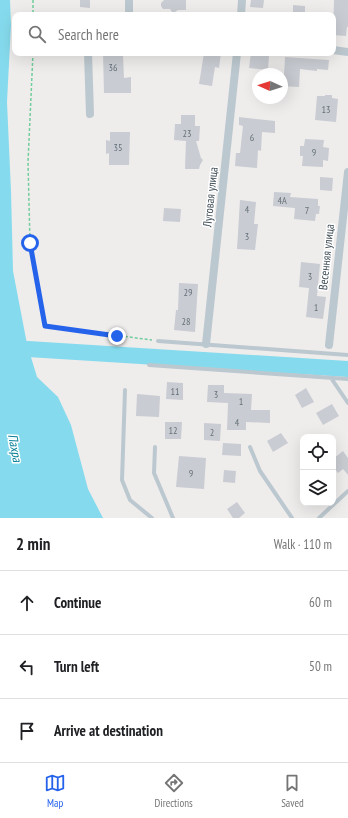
<!DOCTYPE html>
<meta charset="utf-8">
<style>
body{margin:0;font-family:"PT Sans Narrow",sans-serif;background:#f6f6f6;color:#202124}
.controls{position:absolute;right:12px;bottom:12px;display:grid;overflow:hidden;border-radius:8px;box-shadow:0 4px 16px #0002}
.controls button{width:36px;height:36px;display:grid;place-items:center;padding:0;border:0;border-bottom:1px solid #e0e0e0;background:#fff;color:#202124;font:20px sans-serif}
.compass{position:absolute;left:252px;top:68px;width:36px;height:36px;border-radius:50%;background:#fff;box-shadow:0 4px 16px #0002;rotate:273deg}
.stop{position:absolute;width:12px;height:12px;margin:-9px;border:3px solid #2563eb;border-radius:50%;background:#fff}
.stop.end{background:#2563eb;border-color:#fff;box-shadow:0 1px 4px #0008}
.list{margin:0;padding:0;list-style:none}
h2{display:flex;justify-content:space-between;align-items:center;height:52px;margin:0;padding:0 16px;font-size:17px}
h2 small{font-size:13px;font-weight:400;color:#757577}
.list li{display:grid;grid-template-columns:26px 1fr auto;gap:12px;align-items:center;box-sizing:border-box;height:64px;padding:0 16px;border-top:1px solid #e0e0e0}
.list b{display:block;font-size:15px;white-space:nowrap}
.list em{font-size:13px;font-style:normal;color:#757577}
.icon{flex:none;width:22px;height:22px;fill:none;stroke:currentColor;stroke-width:2;stroke-linecap:round;stroke-linejoin:round}
.map{position:relative;flex:none;width:348px;height:518px;overflow:hidden}
.search{position:absolute;background:#fff;box-shadow:0 4px 16px #0002;left:12px;right:12px;top:12px;height:44px;display:flex;align-items:center;gap:10px;box-sizing:border-box;padding:0 14px;border-radius:8px;color:#757577;font-size:15px}
.sheet{height:244px;background:#fff}
nav{display:flex;justify-content:space-around;align-items:center;box-sizing:border-box;height:56px;border-top:1px solid #e0e0e0;background:#fff;font-size:11px;color:#757577}
nav a{display:grid;justify-items:center;gap:2px}
nav .on{color:#2563eb}
.map>svg:first-child{display:block}
</style>
<div class="map">
<svg width="348" height="518" viewBox="0 0 348 518">
<rect width="100%" height="100%" fill="#efecec"/>
<path fill="#85dbed" d="M0,0H10L11,25L7,102L11,191L13,271L27,344L37,377L58,397L71,425L88,489L103,518H0Z"/>
<g fill="none" stroke-linecap="round" stroke-linejoin="round">
<path stroke="#85dbed" stroke-width="16" d="M0,348L28,349L348,369"/>
</g>
<path fill="#c9ccd2" d="M80,0H90V8L80,7Z
M164,0H186V10H178L175,12H172L170,9H163L161,6V3Z
M251,0H264L263,8L250,7Z
M334,0H348V27H347L346,36L333,35Z
M293,5L305,6V13L293,12Z
M103,53H119V56H123L124,78L131,77V93H104Z
M204,53H221L219,68L215,67L212,86L199,84Z
M251,53L269,55L268,70L249,68Z
M285,57L329,60L328,70L317,69V71L300,69L299,87L282,86L283,75H284Z
M325,95H332V98L338,99L336,122L315,120L317,96H325Z
M181,115H195V126H200L199,141H196L201,158L203,160L200,165L199,169H185L186,141L174,140L175,124H181Z
M239,117L275,121V133L262,132L261,151L258,150L257,168L235,166L236,153H240L243,126L239,125Z
M110,132H130L129,165H109V153L106,154V140L110,141Z
M305,139L324,140L323,147L329,148L328,161L323,160V167L302,166L303,156H300V146H304Z
M320,177L333,178L332,191L320,190Z
M274,192L291,193L290,197L318,199V206H320L319,214H316L315,221L294,219L295,208L273,206Z
M240,200L256,202L254,224H258L255,250L237,249Z
M164,208L181,209L180,222L163,221Z
M301,262L320,264L317,296L326,297L323,319L306,317L309,288L299,287Z
M179,283L198,284L195,332L174,330L176,310H178Z
M167,382L183,383V400L166,399Z
M208,385H224V393L252,394L251,410H270V423L246,422V430H227L228,403L207,402Z
M306,388L314,402L302,408L295,395Z
M137,394L160,396L159,417L136,416Z
M332,404L339,416L323,425L316,413Z
M165,422H182L181,439H165Z
M204,423L221,424L220,441L204,440Z
M281,433L288,443L273,452L267,441Z
M223,443L241,444V456L222,455Z
M343,451L348,458V475L343,469L338,473L333,467V459Z
M179,456L206,458L204,489L176,487Z
M224,470L236,471L235,483L223,482Z
M237,502L245,513L239,518H233L227,509Z"/>
<g fill="none" stroke-linecap="round" stroke-linejoin="round">
<path stroke="#70cd9c" stroke-width="1.5" stroke-dasharray="3 2" stroke-linecap="butt" d="M33,0V15
M33,53L28,162L30,243L45,326L152,340"/>
<path stroke="#bcc8cf" stroke-width="4" d="M158,341L348,355
M149,365L348,379
M331,378L348,403
M125,390L122,480L130,500L152,518
M155,447L154,473L173,518
M250,447L260,471L292,518
M319,518L348,491"/>
<path stroke="#bcc8cf" stroke-width="8" d="M129,0V15
M241,15L242,0
M333,50L348,52
M88,53L90,114
M206,344L237,53
M329,345L348,172"/>
</g>
<g fill="none" stroke-linecap="round" stroke-linejoin="round">
<path stroke="#2563eb" stroke-width="5" d="M30,243L45,326L117,336"/>
</g>
<g text-anchor="middle" dominant-baseline="central" stroke-width="3" stroke-linejoin="round" paint-order="stroke">
<g font-size="10" fill="#657078">
<text x="113" y="67">36</text>
<text x="326" y="109">13</text>
<text x="187" y="133">23</text>
<text x="252" y="137">6</text>
<text x="118" y="147">35</text>
<text x="314" y="152">9</text>
<text x="282" y="200">4А</text>
<text x="247" y="209">4</text>
<text x="307" y="210">7</text>
<text x="247" y="236">3</text>
<text x="310" y="276">3</text>
<text x="188" y="292">29</text>
<text x="316" y="307">1</text>
<text x="186" y="321">28</text>
<text x="175" y="391">11</text>
<text x="216" y="394">3</text>
<text x="241" y="401">1</text>
<text x="237" y="422">4</text>
<text x="173" y="430">12</text>
<text x="212" y="432">2</text>
<text x="191" y="473">9</text>
</g>
<g font-size="12" fill="#44515a" stroke="#fff">
<text transform="translate(210 197) rotate(-84)">Луговая улица</text>
<text transform="translate(326 257) rotate(-84)">Весенняя улица</text>
</g>
<g font-size="13" font-style="italic" fill="#0b8199" stroke="#fff">
<text transform="translate(15 448) rotate(79)">Пахра</text>
</g>
</g>
</svg>
<div class="controls">
<button><svg class="icon" aria-label="locate" viewBox="0 0 24 24"><circle cx="12" cy="12" r="6"/><path d="M12 2v4M12 18v4M2 12h4M18 12h4"/></svg></button>
<button><svg class="icon" aria-label="layers" viewBox="0 0 24 24"><path d="M12 4l9 5-9 5-9-5zM3 14l9 5 9-5"/></svg></button>
</div>
<svg class="compass" viewBox="-18 -18 36 36"><path d="M0-13l5 13h-10z" fill="#e53935"/><path d="M0 13l5-13h-10z" fill="#757577"/></svg>
<div class="stop" style="left:30px;top:243px"></div>
<div class="stop end" style="left:117px;top:336px"></div>
<div class="search"><svg class="icon" aria-label="search" viewBox="0 0 24 24"><circle cx="10" cy="10" r="6"/><path d="M15 15l6 6"/></svg>Search here</div>
</div>
<section class="sheet">
<h2>2 min<small>Walk · 110 m</small></h2>
<ul class="list">
<li><svg class="icon" aria-label="ahead" viewBox="0 0 24 24"><path d="M12 20V5M6 11l6-6 6 6"/></svg><div><b>Continue</b></div><em>60 m</em></li>
<li><svg class="icon" aria-label="left" viewBox="0 0 24 24"><path d="M17 20v-9H6M10 6l-5 5 5 5"/></svg><div><b>Turn left</b></div><em>50 m</em></li>
<li><svg class="icon" aria-label="arrive" viewBox="0 0 24 24"><path d="M6 21V4h12l-3 4 3 4H6"/></svg><div><b>Arrive at destination</b></div></li>
</ul>
</section>
<nav>
<a class="on"><svg class="icon" aria-label="map" viewBox="0 0 24 24"><path d="M3 6l6-2 6 2 6-2v14l-6 2-6-2-6 2zM9 4v14M15 6v14"/></svg>Map</a>
<a><svg class="icon" aria-label="directions" viewBox="0 0 24 24"><path d="M12 3l9 9-9 9-9-9zM9 14v-3h6M13 9l2 2-2 2"/></svg>Directions</a>
<a><svg class="icon" aria-label="saved" viewBox="0 0 24 24"><path d="M7 4h10v16l-5-4-5 4z"/></svg>Saved</a>
</nav>
